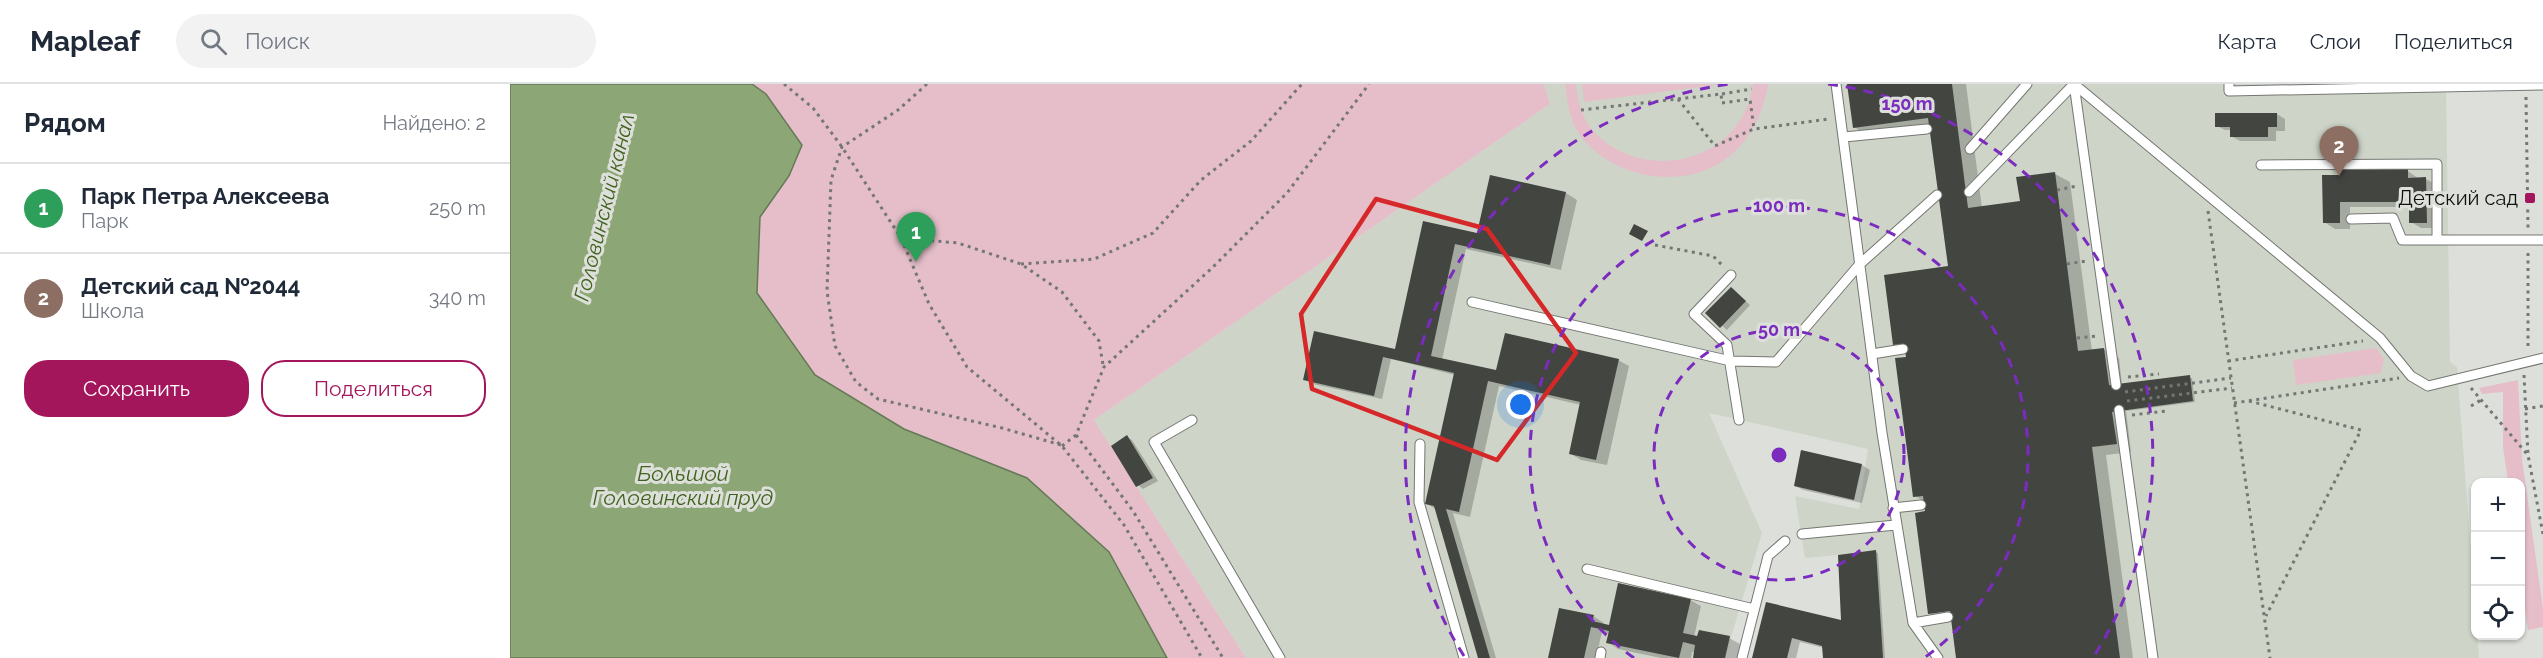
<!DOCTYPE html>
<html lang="ru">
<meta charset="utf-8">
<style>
body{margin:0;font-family:Raleway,sans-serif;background:#f2f2f3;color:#1f2937}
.controls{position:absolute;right:18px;bottom:18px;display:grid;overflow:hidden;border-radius:12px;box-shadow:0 2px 4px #0004}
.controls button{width:54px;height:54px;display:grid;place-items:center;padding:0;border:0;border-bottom:2px solid #e0e1e3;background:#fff;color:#1f2937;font:30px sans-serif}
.you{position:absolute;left:1011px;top:321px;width:21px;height:21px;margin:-15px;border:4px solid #fff;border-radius:50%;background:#1a73e8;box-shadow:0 0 0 9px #1a73e833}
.badge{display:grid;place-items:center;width:39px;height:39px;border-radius:50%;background:#a4165b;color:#fff;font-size:20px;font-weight:700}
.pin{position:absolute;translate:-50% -50px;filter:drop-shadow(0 2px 3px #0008)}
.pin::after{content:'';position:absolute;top:32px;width:21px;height:18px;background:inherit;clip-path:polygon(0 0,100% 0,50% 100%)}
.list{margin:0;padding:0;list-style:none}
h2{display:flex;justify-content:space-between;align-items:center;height:78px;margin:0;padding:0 24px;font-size:26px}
h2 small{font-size:20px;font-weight:400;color:#747a83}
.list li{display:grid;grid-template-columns:39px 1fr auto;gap:18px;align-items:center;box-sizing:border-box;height:90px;padding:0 24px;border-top:2px solid #e0e1e3}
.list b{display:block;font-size:22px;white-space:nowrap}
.list p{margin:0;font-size:20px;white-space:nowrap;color:#747a83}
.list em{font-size:20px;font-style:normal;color:#747a83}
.actions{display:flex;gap:12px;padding:18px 24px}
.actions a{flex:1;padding:14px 0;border:2px solid #a4165b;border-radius:24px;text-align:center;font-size:21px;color:#a4165b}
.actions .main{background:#a4165b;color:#fff}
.icon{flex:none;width:33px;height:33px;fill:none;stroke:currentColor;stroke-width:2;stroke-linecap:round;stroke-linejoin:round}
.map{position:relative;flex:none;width:2033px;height:574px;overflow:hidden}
header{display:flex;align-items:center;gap:36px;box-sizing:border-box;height:84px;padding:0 30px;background:#fff;border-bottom:2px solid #e0e1e3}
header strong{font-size:28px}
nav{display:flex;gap:33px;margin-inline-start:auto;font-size:21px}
.search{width:420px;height:54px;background:#f2f2f3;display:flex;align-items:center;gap:15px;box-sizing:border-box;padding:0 21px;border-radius:33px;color:#747a83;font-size:22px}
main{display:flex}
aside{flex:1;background:#fff}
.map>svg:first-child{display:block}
</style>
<header>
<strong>Mapleaf</strong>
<div class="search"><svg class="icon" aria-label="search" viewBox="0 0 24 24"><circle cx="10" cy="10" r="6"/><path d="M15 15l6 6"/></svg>Поиск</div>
<nav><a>Карта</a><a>Слои</a><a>Поделиться</a></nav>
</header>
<main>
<aside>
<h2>Рядом<small>Найдено: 2</small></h2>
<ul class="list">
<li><span class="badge" style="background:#2e9e5b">1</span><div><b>Парк Петра Алексеева</b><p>Парк</p></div><em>250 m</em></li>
<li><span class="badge" style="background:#8d6e63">2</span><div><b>Детский сад №2044</b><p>Школа</p></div><em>340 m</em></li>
</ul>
<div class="actions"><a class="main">Сохранить</a><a>Поделиться</a></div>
</aside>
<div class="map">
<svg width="2033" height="574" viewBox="0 0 2033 574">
<rect width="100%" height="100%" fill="#dde0da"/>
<path fill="#ced5c8" d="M1034,0H1936L1940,278L1947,283L1969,574H1333L1328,471L1295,474L1285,412L1349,425L1358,365L1199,329L1252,449L1215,574H736L584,336L1040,20Z"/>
<path fill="#e5beca" d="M0,0H1034L1040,20L584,336L736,574H0Z
M1055,0H1066C1068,16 1072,35 1083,47C1135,102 1233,78 1243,0H1258C1247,70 1192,107 1124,88C1101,81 1078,66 1066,45C1059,32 1057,15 1055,0Z
M1072,0H1212L1074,18Z
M1866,264L1874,275L1871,289L1786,301L1783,276Z
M2008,296L2012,375L2033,525V543L2018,546L2010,491V398H1998L1993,363V308L1972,310L1969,304Z"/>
<path fill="#8ca676" stroke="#667957" stroke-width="1.5" d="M0,0H242L256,10L292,61L279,92L250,133L247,209L305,291L394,345L517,394L599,468L657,574H0Z"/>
<path fill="#0003" d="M1338,0H1456L1472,124L1511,119L1545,90L1560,98L1582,267L1594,265L1609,274L1612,301L1682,294L1685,318L1616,327L1621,368L1596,371L1623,574H1448L1443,537L1435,538L1420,529L1417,429L1415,418L1405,412L1398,274L1397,267L1385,260L1440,184L1421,44L1359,52L1344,43Z
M1767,30L1775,35V47H1766V57H1730L1721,52V46H1715L1707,42Z
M1898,87L1909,95H1916L1927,101V144H1911L1901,138V123H1840V145H1825L1814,138V93Z
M981,93L1056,109L1067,116L1051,186L956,165L932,276L988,288L1108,276L1119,282L1097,381L1071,376L1061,370L1071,321L989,302L960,433L943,429L986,574H970L926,425L917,420L945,291L881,275L872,315L803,300L795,295L886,267L915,139L968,151Z
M1221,204L1240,221L1217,246L1197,229Z
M617,353L622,356L648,397L633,405L628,401Z
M1352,381L1360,386L1352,419L1293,406L1285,402Z
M1366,468L1368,469L1375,574H1315L1314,564L1290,558L1286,574H1244L1257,520L1333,539Z
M1180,516L1191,522L1184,553L1219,554L1230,560L1227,574H1184L1185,568H1182L1181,574H1151L1108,565L1098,558L1099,550L1092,548L1086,574H1039L1083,532L1094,539L1093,541L1100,542Z"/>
<path fill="#424540" d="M1337,0H1442L1458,124L1510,117L1506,93L1545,88L1568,267L1594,264L1599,301L1680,291L1683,317L1602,328L1607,360L1582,363L1610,574H1446L1440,527L1418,530L1405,429L1415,427L1413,412L1403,413L1385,274L1396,273L1394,260L1383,261L1374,191L1438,182L1418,34L1343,44Z
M1705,29H1767V43H1758V53H1720V43H1705Z
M1898,85V94L1916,93L1917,139H1899V118H1830V139H1813L1812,91H1828V86Z
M980,91L1056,108L1040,181L945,160L921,272L986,286L995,249L1109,275L1086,376L1059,370L1070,318L978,297L949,428L936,425L980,574H968L924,422L915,420L944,289L873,273L864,312L793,296L804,247L885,265L913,137L967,149Z
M1124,140L1138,147L1132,157L1119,150Z
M1221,203L1236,217L1210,244L1195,229Z
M617,351L643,394L626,403L601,362Z
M1291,366L1352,380L1344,416L1284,402Z
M1366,466L1373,574H1313L1312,562L1282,554L1277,574H1242L1256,518L1331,536L1328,471Z
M1108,499L1181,515L1173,549L1187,552L1189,546L1220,552L1215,574H1183L1185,561L1173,558L1169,574L1096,559L1099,547L1081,543L1074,574H1038L1049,524L1084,531L1082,537L1099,541Z"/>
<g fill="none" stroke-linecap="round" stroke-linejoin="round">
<defs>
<path id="lane" d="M1326,0L1372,349L1403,539L1428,574
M1564,0L1870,254L1901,292L1918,302L2033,274
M1719,0V7L2033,1
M1334,53L1417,45
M1460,65L1517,0
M1751,81L1927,80V156
M1459,108L1564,0L1606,301
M1841,135L1883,134L1892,156H2033
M1221,191L1184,230L1217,261L1229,336
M962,218L1221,277L1266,278L1349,181L1427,111
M1362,270L1393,265
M1609,326L1643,574
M682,336L644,358L770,574
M910,360L909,418L954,574
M1383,424L1411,421
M1292,450L1386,441
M1077,485L1244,525
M1403,539L1438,533
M1090,574L1091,568
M1232,574L1258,472L1275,457"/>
</defs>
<use href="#lane" stroke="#747772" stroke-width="11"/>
<path stroke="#747773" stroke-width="3" stroke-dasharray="3 4.5" stroke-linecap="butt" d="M274,0L303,24L332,63L391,154L419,220L457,283L552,362L614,441L692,574
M417,0L388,26L332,63L321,96L317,207L325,262L346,298L368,315L492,344L551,361
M1212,10L1242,5
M2016,13L2018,144
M1168,15L1205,62L1244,45L1319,35
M1071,26L1211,10L1212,19L1240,15L1244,45
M1547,106L1567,102
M1698,127L1760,574
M391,154L448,159L511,180L552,208L589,257L593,281
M1145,161L1203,172L1213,182
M2018,169V264
M511,180L584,175L643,149L691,96L741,57L792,0
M1557,180L1576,177
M1567,254L1588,252
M1718,277L1853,257
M2014,291L2018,371L2033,450
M1618,293L1649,290
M1961,304L2017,370
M1615,308L1721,294
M1617,317L1722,304
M1739,317L1851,346L1756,532
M1724,319L1889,294
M1961,322L1971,316
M2015,325L2033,322
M1622,331L1656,327
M566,351L623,427L713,574
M552,362L566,351L594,283L702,184L777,109L859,0"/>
<use href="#lane" stroke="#fff" stroke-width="9"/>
</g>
<path fill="none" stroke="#d62828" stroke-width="4.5" stroke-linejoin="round" d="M866,115L977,145L1066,269L987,376L802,305L791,230Z"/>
<g fill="none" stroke="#7b2cbf" stroke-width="3" stroke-dasharray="10 8">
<circle cx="1269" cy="371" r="125"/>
<path d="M1124 574A249 249 0 1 1 1414 574"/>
<path d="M954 572A374 374 0 0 1 1220 0M1318 0A374 374 0 0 1 1584 572"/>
</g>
<rect fill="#a4165b" stroke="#dde0da" stroke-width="2" x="2014" y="108" width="12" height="12" rx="3"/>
<g text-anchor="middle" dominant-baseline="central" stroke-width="6" stroke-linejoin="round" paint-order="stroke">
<g font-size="20" fill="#0f110f" stroke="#dde0da" text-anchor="end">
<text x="2008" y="114">Детский сад</text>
</g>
<g font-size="21" font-style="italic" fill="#41621d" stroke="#dde0da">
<text transform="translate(94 123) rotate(-76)">Головинский канал</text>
<text x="173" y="389">Большой<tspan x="173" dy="24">Головинский пруд</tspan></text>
</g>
</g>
<circle cx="1269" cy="371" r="9" fill="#7b2cbf" stroke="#dde0da" stroke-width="3"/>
<g font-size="18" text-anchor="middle" font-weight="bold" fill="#7b2cbf" stroke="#dde0da" stroke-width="6" stroke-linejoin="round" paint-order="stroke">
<text x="1397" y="26">150 m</text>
<text x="1269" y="128">100 m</text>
<text x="1269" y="252">50 m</text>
</g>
</svg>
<div class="controls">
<button>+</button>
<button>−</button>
<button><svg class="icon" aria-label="locate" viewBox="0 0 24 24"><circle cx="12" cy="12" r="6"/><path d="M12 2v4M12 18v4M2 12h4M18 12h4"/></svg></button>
</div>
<div class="you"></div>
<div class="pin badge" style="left:406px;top:178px;background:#2e9e5b">1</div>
<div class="pin badge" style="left:1829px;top:92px;background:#8d6e63">2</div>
</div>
</main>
